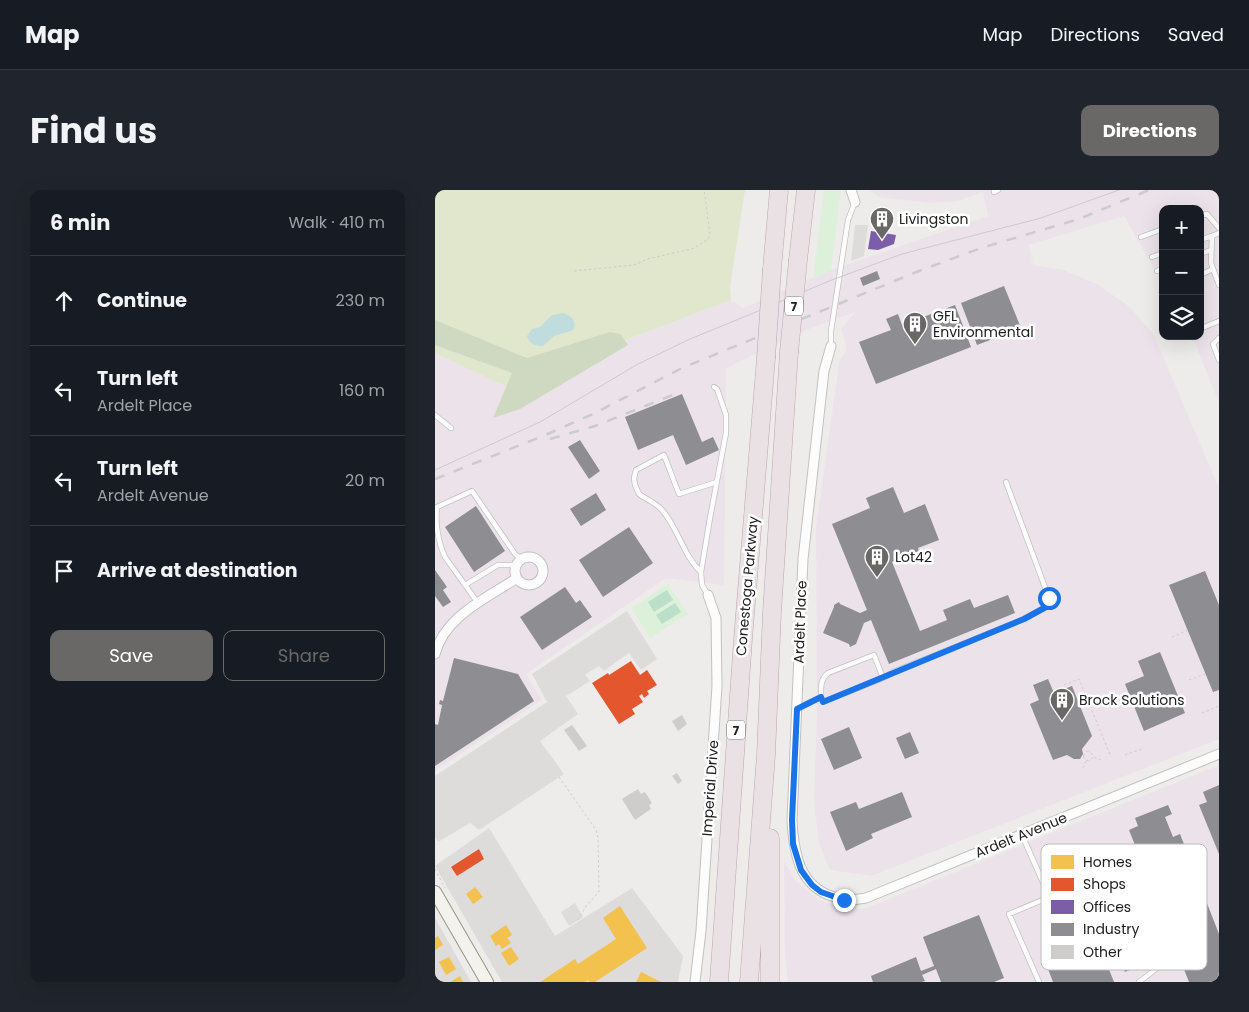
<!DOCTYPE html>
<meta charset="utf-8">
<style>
body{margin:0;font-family:Poppins,sans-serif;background:#20242c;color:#f1f3f6}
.controls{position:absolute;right:15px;top:15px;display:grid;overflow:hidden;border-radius:10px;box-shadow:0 5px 20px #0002}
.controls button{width:45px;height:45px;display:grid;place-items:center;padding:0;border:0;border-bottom:1px solid #363941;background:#171b24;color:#f1f3f6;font:25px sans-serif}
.stop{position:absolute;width:15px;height:15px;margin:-11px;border:4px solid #1a73e8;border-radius:50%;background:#fff}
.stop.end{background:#1a73e8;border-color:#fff;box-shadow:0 1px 5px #0008}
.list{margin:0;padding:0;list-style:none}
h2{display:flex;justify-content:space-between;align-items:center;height:65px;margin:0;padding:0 20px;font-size:21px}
h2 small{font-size:16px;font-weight:400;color:#9ea1a6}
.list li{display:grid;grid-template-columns:32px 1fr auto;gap:15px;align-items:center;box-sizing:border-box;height:90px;padding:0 20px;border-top:1px solid #363941}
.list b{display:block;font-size:19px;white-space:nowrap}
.list p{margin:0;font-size:16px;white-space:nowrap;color:#9ea1a6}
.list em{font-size:16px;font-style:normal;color:#9ea1a6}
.actions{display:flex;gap:10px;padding:15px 20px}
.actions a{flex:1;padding:11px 0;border:1px solid #696867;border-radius:10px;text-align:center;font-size:18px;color:#696867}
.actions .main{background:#696867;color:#fff}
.icon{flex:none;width:28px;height:28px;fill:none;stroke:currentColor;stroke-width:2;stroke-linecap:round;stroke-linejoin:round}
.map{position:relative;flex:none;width:784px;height:792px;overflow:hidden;border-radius:10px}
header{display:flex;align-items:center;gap:30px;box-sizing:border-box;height:70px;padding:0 25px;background:#171b24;border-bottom:1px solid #363941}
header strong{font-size:24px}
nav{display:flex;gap:28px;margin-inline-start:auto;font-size:18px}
.intro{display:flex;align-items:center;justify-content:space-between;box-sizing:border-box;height:120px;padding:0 30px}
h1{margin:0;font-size:35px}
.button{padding:12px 22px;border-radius:10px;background:#696867;color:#fff;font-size:18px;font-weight:700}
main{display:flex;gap:30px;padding:0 30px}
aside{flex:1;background:#171b24;border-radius:10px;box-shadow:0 5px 20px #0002}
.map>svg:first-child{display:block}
</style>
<header>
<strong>Map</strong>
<nav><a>Map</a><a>Directions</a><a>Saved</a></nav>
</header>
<div class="intro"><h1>Find us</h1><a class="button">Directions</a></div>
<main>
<aside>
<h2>6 min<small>Walk · 410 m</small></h2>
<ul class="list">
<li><svg class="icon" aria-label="ahead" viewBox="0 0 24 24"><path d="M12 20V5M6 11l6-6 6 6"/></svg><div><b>Continue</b></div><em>230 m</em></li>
<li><svg class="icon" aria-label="left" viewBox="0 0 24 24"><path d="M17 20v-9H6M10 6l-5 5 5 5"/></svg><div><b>Turn left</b><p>Ardelt Place</p></div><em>160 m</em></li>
<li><svg class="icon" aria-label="left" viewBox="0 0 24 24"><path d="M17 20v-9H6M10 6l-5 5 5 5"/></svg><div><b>Turn left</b><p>Ardelt Avenue</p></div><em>20 m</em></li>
<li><svg class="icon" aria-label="arrive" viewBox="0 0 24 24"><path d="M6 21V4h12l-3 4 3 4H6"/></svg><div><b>Arrive at destination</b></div></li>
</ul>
<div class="actions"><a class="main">Save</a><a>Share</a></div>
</aside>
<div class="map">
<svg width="784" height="792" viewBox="0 0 784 792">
<rect width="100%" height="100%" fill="#eeecea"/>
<path fill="#dddcdb" d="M420,35H433L429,66L416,71Z
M192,421L222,469L206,480L194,463L169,481L164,476L150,485L155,491L131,506L143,524L105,551L129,584L44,640L35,633L3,652L0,647V586L112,512L97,484Z
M54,638L120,746L197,698L248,766L243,792H67L0,676Z
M140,713L148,727L134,736L126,722Z
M0,728L36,792H0Z"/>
<path fill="#ebe3e9" d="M435,0H784V213L757,146H765V19H728V94L689,26L594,55L598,75L628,80L662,94L695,117L719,145L784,298V549L436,686L395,680L384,654L379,611L382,524L381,338L404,173L411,161L410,151L406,139L420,122L376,138L291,178L289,395L231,388L91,484L107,510L0,581V163L71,196L296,110L308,118L396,80L553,26L548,2L523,11L497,13L443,7Z
M784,575V792H353L350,766L349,671L360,690L383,709L408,719H429Z"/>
<path fill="#e0e7cd" d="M0,0H310L295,97L296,110L70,196L0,163Z"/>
<path fill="#cfd9c2" d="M0,130L92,168L175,142L185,144L193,155L85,219L58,228L77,183L0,155Z"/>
<path fill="#ddf0da" d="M389,0H406L396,80L378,89Z
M233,394L253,424L215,448L196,418Z"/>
<path fill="#bbdfc9" d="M232,400L238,410L219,422L213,412Z
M240,413L246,422L227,434L221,425Z"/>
<path fill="#c1dcdd" d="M128,123C136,126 141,129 139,139L136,141L119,146L108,156C100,156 95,154 92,146L97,139L105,137L117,125Z"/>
<path fill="#f2c14e" d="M40,697L48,707L38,714L31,704Z
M185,716L212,758L160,792H155L153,790L150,792H105L140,769L143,774L181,749L168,728Z
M71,735L77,745L72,748L76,753L67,759L64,754L61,756L55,746Z
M3,746L8,755L0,760V748Z
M76,757L84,769L74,776L66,763Z
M14,767L21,779L11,785L4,772Z
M206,782L226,792H201Z
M25,786L28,792H15Z"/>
<path fill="#e4572e" d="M196,471L205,485L212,480L222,495L212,501L214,504L209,508L207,504L204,506L208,512L197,519L200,524L184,534L157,493L173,483L174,485Z
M44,659L49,669L22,686L16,677Z"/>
<path fill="#7b5ea7" d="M436,41L461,45L459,54L443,60L433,59Z"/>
<path fill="#8d8d92" d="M442,81L445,89L428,96L425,88Z
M569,96L586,138L542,155L526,113Z
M520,115L536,157L441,194L424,152L456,140L451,129L463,124L467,135Z
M247,204L267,252L278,247L284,260L251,275L238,245L203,260L190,227Z
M145,250L165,281L154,289L133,257Z
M458,297L469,323L490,314L504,350L483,358L484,361L457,372L485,441L512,430L508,420L535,409L539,418L573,405L580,423L454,474L436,430L429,433L421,454L415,457L414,454L388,443L399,417V415L404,412L405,414L425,423L432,420L397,334L435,318L431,308Z
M161,303L171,320L146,336L135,319Z
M41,316L70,361L39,382L10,337Z
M194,337L218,373L168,407L144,370Z
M0,380L12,397L8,400L16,412L8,417L0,406Z
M770,381L784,415V500L778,502L734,395Z
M130,397L141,413L145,410L157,427L107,460L85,427Z
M725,462L750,523L709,541L690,494L709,486L703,471Z
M19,468L83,484L99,511L0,576V534L3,535L7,515L4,514L5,510L8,511Z
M613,489L619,503L637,496L657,546L647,559L648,564L645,569H639L632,565L618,570L595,514L604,510L598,495Z
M414,537L427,568L399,580L386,549Z
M475,542L484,563L470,569L461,548Z
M784,595V664L764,615L772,612L768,602Z
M467,602L477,627L436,644L438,648L411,661L395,622L421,612L424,619Z
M733,615L737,624L730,627L738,647L745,644L784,744V792H754L694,640L703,636L700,628Z
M544,725L569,788L559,792H506L501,779L487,785L490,791L487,792H438L436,786L481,767L486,781L499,776L488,747Z
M658,739L679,792H618L606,761Z
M697,769L701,777L690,782L686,774Z"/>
<path fill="#cfcdcb" d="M247,525L252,534L243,541L237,531Z
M137,535L152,556L144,561L129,540Z
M242,583L247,591L243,594L237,586Z
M203,599L206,604L210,602L217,613L214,615L216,619L200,630L187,609Z"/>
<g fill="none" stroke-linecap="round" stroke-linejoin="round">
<defs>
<path id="lane" d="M559,0V2L563,0
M765,26L772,24L784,38
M784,43L777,46L776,73L784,95
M706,47L728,39
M765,50L777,46
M765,64L776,60
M717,67L728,63
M722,81L728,79
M765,85L778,79
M767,138L784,131
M784,148L778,154L784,170
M396,156V141L413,30L420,12
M0,225L16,238
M266,382C248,365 243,338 227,320C221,313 211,309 204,304L200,295L199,288L201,280L229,265L244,304L282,292
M30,395L63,375H81
M273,405L267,395L266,382L275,328L291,243V225L282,199L279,197
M43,413L10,367C3,352 0,333 2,317L37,301L80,364L86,369
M448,488L458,482L589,429L611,417L614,408L571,292
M363,518L386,507L388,512L448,488L439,465L393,483C385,490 386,497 386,507
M587,645L614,706
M604,792L574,724L687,677L719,736L726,775L704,792"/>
<path id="street" d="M416,0L420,12
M396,156L389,181L368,369L357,630C359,666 365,702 408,709C415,711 424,709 431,708L784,564
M80 381a14 14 0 1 1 28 0a14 14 0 1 1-28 0Z
M0,464C10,426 52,408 82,388
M260,792L266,741L282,496L281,428L273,405"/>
<path id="secondary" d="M0,702L52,792"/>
<path id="highway" d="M363,70L371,0
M337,79L344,0
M284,792L308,449L331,168
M314,792L331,565L337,422L354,162
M335,792V648"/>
</defs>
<use href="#lane" stroke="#c2c1c0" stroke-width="6"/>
<use href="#street" stroke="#c2c1c0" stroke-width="11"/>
<use href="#secondary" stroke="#979584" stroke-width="14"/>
<use href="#highway" stroke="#bfa4b1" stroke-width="19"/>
<path stroke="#d5caca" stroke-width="1" stroke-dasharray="2.5 2.5" stroke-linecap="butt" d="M139,81L199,75L213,69L260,58L273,49L275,44L269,0
M737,447L753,440
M754,490L770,484
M629,495L644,489L676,567
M645,516L653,513
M767,523L784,516
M648.5 566a4.5 4.5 0 1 1 9 0a4.5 4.5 0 1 1-9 0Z
M690,565L709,558
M659,567L666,570
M648,578L651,571
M124,587L161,640L163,647L164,702L151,716L142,732
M0,679L10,698"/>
<use href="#lane" stroke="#fcfcfc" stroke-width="4.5"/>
<use href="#street" stroke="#fcfcfc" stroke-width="9"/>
<use href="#secondary" stroke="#f3f2ed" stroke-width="12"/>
<use href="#highway" stroke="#eae1e4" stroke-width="18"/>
<path stroke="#cbcbcb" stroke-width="1" d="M0,280L105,232L203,174L255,149L321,122L394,91L467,64L606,28L684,0"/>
<path stroke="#cbcbcb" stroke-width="2.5" stroke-dasharray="10 10" stroke-linecap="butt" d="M115,249L160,236L245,202
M0,289L108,246L156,225L247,178L484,81L546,58L644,29L714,0"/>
<defs>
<path id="highway-bridge" d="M354,162L363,70
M331,168L337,79"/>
</defs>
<use href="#highway-bridge" stroke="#bfa4b1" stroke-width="19" stroke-linecap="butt"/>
<use href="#highway-bridge" stroke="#eae1e4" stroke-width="18"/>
</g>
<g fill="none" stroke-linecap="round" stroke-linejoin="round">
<path stroke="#1a73e8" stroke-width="6" d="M409,710L386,702L377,695L366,680L358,654L357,630L362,519L386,507L388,512L589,429L611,417L614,408"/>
</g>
<defs>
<symbol id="building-pin" viewBox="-11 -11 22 30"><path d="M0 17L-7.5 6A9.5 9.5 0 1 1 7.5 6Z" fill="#696867" stroke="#fff"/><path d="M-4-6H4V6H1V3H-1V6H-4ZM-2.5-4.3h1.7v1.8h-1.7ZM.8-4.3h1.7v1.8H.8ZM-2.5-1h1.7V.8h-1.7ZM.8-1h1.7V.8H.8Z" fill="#fff"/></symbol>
</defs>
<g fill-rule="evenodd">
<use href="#building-pin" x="433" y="15" width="28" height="38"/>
<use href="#building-pin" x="466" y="120" width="28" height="38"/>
<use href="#building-pin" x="428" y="353" width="28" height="38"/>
<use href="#building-pin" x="613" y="496" width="28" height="38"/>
</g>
<g text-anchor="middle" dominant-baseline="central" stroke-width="5" stroke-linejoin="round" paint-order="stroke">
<g fill="#fff" stroke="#646464" stroke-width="1">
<rect x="350" y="106.5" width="18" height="19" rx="4"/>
<rect x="292" y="530.5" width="18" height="19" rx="4"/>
</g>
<g font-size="12" font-weight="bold" fill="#212121">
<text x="359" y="116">7</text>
<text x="301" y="540">7</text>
</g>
<g font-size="14" fill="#212121" stroke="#fff" text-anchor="start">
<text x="464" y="29">Livingston</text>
<text x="498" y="126">GFL<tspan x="498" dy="16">Environmental</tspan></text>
<text x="460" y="367">Lot42</text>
<text x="644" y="510">Brock Solutions</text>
</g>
<g font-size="14" fill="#212121" stroke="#fff">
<text transform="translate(312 396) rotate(-85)">Conestoga Parkway</text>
<text transform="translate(365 432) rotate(-88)">Ardelt Place</text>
<text transform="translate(275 598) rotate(-86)">Imperial Drive</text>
<text transform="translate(586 645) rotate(-22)">Ardelt Avenue</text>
</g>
</g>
<rect x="606" y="654" width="166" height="126" rx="8" fill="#fff" stroke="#bcbcbc" stroke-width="1"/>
<rect x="616" y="665" width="23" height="14" fill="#f2c14e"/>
<rect x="616" y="688" width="23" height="13" fill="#e4572e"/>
<rect x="616" y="710" width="23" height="14" fill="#7b5ea7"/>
<rect x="616" y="733" width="23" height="13" fill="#8d8d92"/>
<rect x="616" y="755" width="23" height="14" fill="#cfcdcb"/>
<g font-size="14" fill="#212121">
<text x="648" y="677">Homes</text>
<text x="648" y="699">Shops</text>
<text x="648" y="722">Offices</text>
<text x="648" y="744">Industry</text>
<text x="648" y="767">Other</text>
</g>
</svg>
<div class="controls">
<button>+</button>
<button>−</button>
<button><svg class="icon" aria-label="layers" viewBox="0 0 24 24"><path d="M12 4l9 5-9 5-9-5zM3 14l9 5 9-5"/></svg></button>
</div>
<div class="stop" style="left:614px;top:408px"></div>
<div class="stop end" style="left:409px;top:710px"></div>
</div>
</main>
